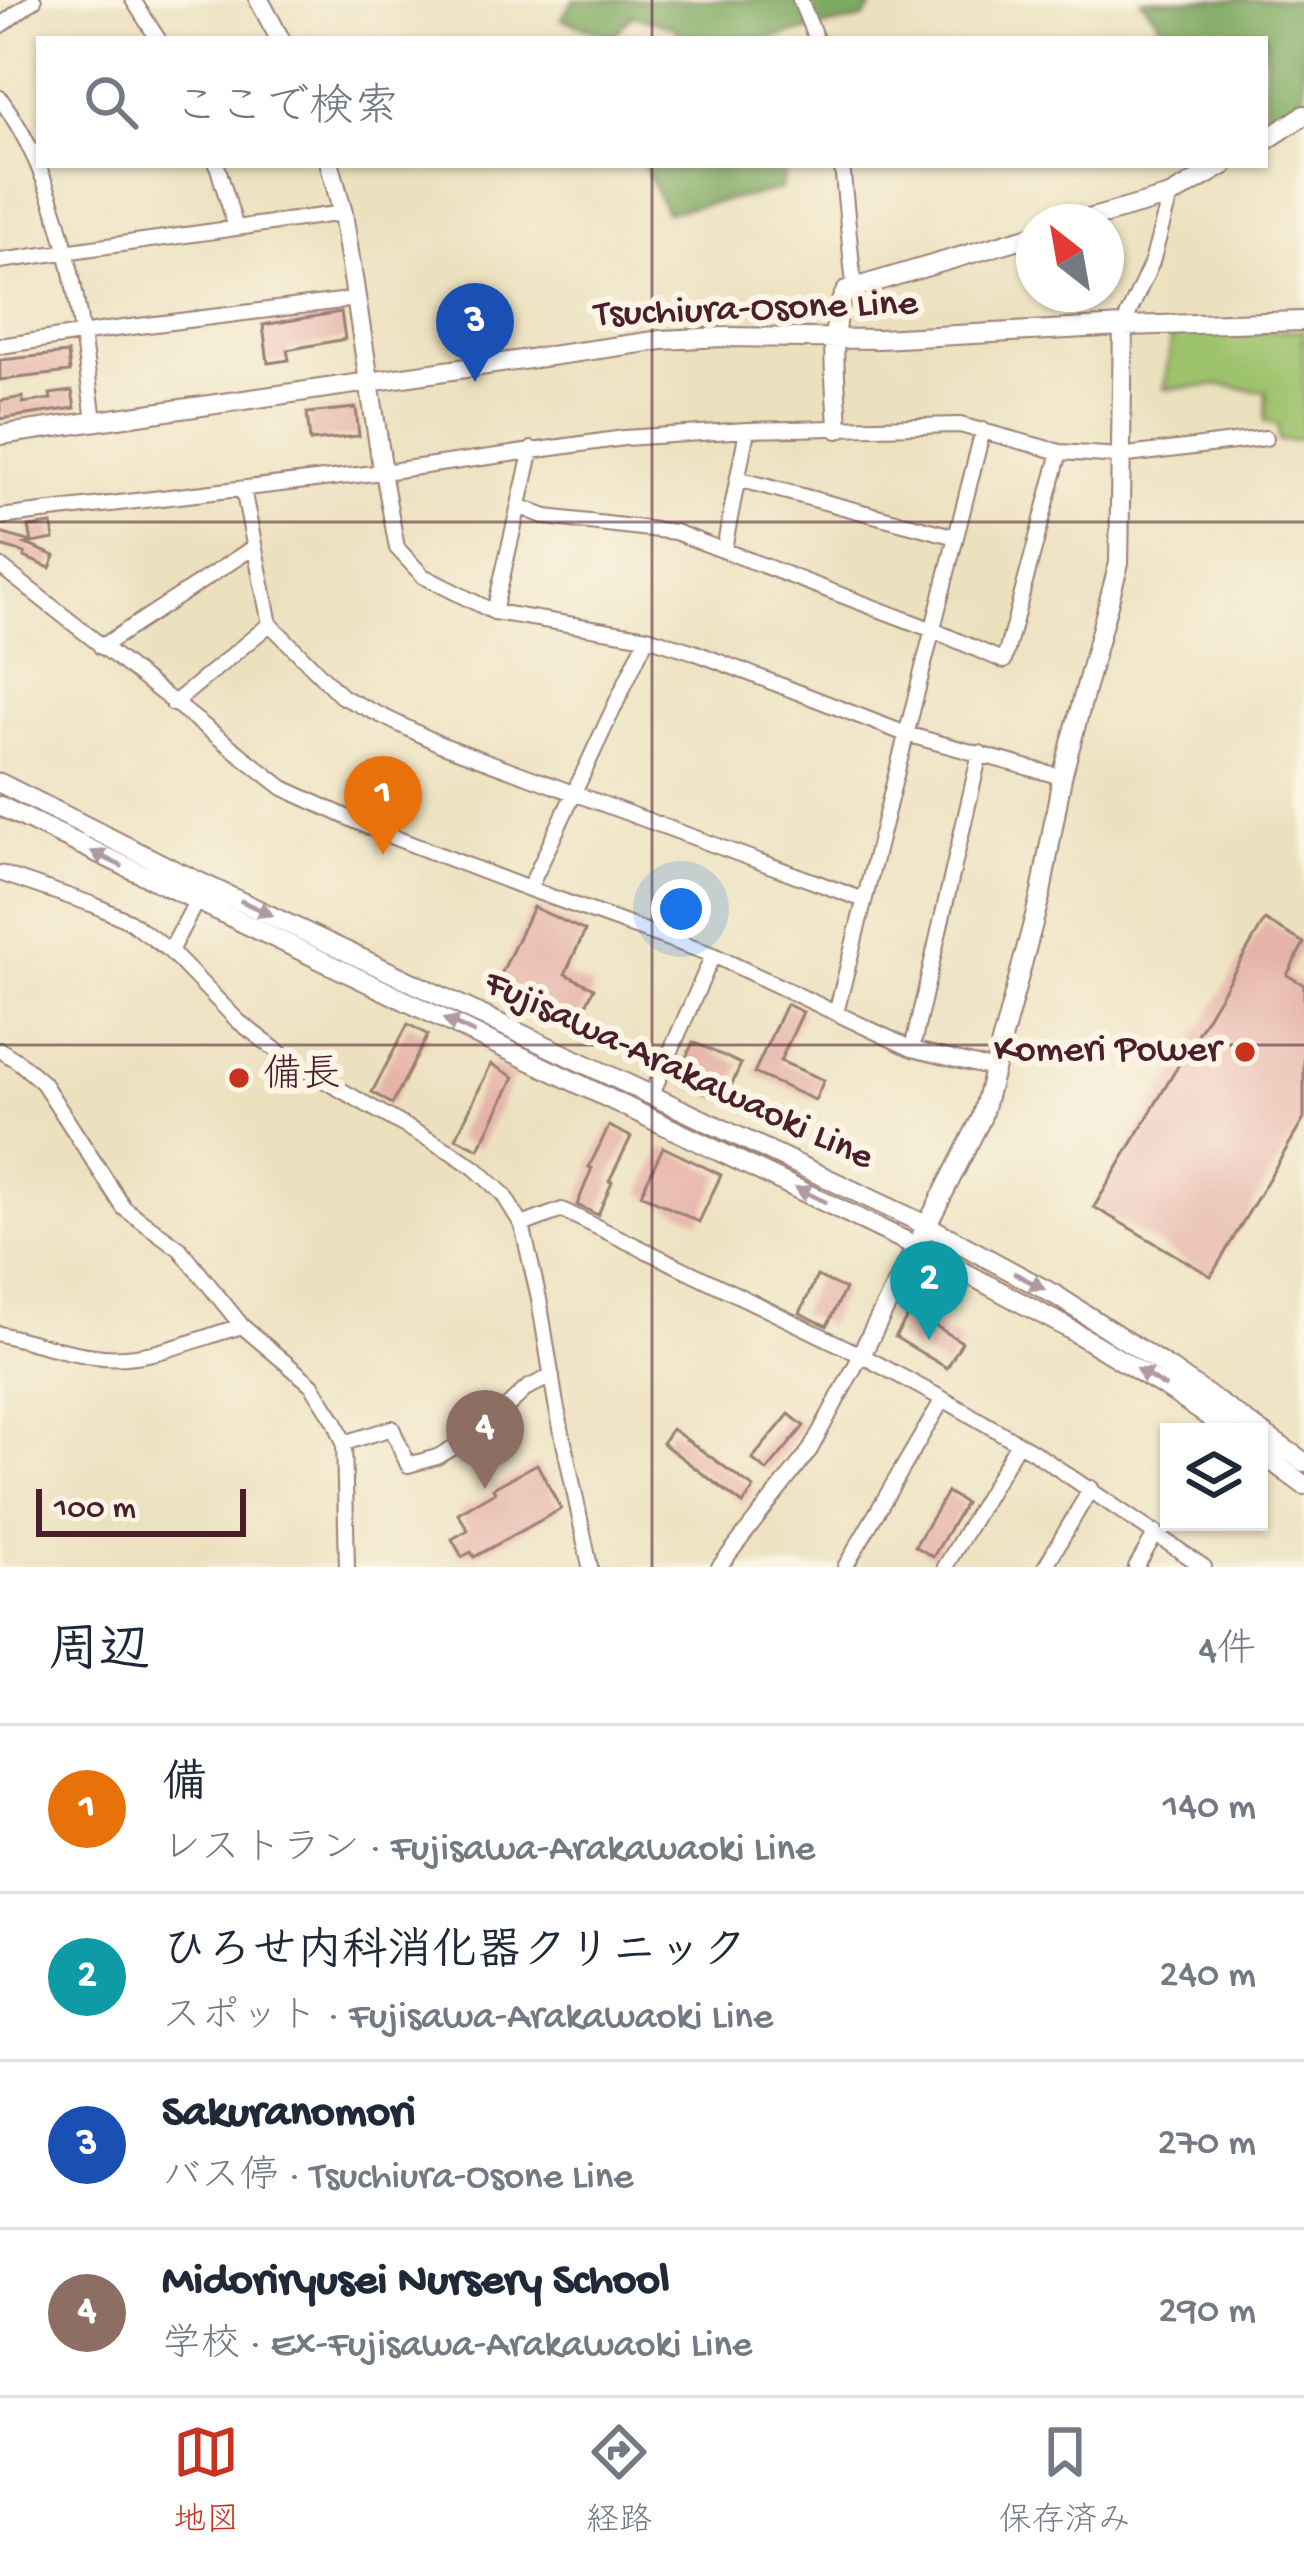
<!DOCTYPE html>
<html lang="ja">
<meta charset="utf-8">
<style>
body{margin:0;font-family:"Gochi Hand","Klee One",sans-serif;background:#f6f6f7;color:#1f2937}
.controls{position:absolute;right:36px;bottom:36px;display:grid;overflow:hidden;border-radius:0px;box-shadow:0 3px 9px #0004}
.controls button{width:108px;height:108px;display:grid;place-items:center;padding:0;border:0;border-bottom:3px solid #e0e1e3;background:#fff;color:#1f2937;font:60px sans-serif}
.compass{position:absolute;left:1016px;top:204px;width:108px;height:108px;border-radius:50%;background:#fff;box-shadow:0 3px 9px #0004;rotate:329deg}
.scale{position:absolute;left:36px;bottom:30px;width:210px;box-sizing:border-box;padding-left:12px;border:6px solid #4a1f2b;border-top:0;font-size:33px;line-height:42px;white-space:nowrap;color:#4a1f2b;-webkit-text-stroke:9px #fcf5e5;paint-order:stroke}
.you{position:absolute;left:681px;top:909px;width:42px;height:42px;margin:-30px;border:9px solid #fff;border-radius:50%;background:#1a73e8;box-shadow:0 0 0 18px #1a73e833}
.badge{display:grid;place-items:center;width:78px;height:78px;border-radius:50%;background:#c8321e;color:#fff;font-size:39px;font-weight:700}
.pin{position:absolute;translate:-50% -99px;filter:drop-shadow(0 3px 6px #0008)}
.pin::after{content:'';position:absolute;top:63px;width:42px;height:36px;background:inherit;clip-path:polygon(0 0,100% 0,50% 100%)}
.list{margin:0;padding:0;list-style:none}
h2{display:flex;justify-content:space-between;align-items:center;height:156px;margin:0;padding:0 48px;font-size:51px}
h2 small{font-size:39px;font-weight:400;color:#747a83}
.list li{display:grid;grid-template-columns:78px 1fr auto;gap:36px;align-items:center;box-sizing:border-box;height:168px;padding:0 48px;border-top:3px solid #e0e1e3}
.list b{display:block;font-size:45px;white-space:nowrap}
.list p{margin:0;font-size:39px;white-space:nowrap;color:#747a83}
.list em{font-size:39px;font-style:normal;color:#747a83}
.icon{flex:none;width:66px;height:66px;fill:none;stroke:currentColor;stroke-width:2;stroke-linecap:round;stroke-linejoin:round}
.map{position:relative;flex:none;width:1304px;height:1567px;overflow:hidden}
.search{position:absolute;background:#fff;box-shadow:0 3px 9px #0004;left:36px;right:36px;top:36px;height:132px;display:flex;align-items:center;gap:30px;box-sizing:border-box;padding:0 42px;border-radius:0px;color:#747a83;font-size:45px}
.sheet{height:828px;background:#fff}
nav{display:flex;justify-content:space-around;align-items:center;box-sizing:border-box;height:168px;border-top:3px solid #e0e1e3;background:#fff;font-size:33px;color:#747a83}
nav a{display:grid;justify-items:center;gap:6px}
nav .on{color:#c8321e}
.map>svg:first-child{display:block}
</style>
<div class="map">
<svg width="1304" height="1567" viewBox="0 0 1304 1567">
<rect width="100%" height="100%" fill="#fcf5e5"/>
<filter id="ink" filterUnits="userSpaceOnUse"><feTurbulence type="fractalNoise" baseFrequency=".00833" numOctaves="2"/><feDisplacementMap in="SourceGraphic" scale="24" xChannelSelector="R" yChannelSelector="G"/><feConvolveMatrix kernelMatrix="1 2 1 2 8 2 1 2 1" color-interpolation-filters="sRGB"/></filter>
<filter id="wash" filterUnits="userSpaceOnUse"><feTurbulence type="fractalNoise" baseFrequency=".004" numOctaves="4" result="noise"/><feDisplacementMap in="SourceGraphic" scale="48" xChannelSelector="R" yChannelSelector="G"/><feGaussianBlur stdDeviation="2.7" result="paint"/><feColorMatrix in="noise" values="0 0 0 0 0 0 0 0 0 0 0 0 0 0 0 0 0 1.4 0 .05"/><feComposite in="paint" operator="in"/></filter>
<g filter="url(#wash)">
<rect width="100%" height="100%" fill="#ece1bf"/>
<path fill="#9ec36d" stroke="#74714c" stroke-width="3" d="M1304,330V439L1279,441L1278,425L1265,421L1266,392L1221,385L1164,389L1172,334Z"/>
<path fill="#7ea960" stroke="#646446" stroke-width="3" d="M574,0H877L863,19L766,39H679L675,27L632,15L613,37L561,19Z
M1141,0H1304V98L1265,121V39H1144L1161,23Z
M644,165H786L781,190L666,212Z"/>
<g id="blocks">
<path fill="#e6b3a9" d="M341,312L345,339L287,350L289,360L268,363L263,325Z
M68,353L70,372L0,380V360Z
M72,391L75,408L0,419V401L23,397V403L51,399L50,394Z
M356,408L359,436L310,441L307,413Z
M52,524L54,539L26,544L55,556L50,568L24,557L25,553L0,546V533L32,542L29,527Z
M533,907L585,931L565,974L594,988L579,1019L550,1006L548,1011L495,987Z
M1265,920L1304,943L1287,975L1304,985V1119L1211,1276L1094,1207Z
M786,1004L803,1012L780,1061L824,1080L815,1100L754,1073Z
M408,1024L428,1035L392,1104L372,1092Z
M693,1042L741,1064L724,1101L676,1080Z
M491,1064L514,1077L479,1149L456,1138Z
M609,1126L631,1137L609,1181L612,1182L598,1215L577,1205L592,1168L589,1167Z
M663,1147L721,1175L699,1222L641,1194Z
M817,1276L845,1289L827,1326L800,1313Z
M911,1311L962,1342L947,1368L895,1337Z
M789,1414L804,1426L767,1471L752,1459Z
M672,1429L754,1488L743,1504L662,1443Z
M537,1464L561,1509L474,1557L471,1552L462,1557L452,1539L468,1530L458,1513L495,1492L493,1488Z
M947,1492L965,1503L933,1557L915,1546Z"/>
</g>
</g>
<g filter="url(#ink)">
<use href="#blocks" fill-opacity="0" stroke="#9b8075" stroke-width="3"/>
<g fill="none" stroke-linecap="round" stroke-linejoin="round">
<defs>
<path id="street" d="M133,0L158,39
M800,0L816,39
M0,26L34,0
M0,98C66,190 78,303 93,413
M217,165L236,228
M842,165L854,286
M0,261L343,213
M1123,326L1152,262L1170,196
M0,346L107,330L357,299
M383,472L397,548L423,576L494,612L647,637L694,652L906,734L1062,777
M738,479L956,537
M243,489L270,624L341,696L440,744L864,900
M521,507L546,517L675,532L933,630L1004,661L1060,452
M0,517L383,472L624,438L747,430L960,425L1060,452L1120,456L1266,438
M724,549L747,430
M0,566L283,788L377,831L529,889L713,955L912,1049L993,1069
M494,612L532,449
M101,647L254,547
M173,704L270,624
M0,873L94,905L129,921L170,951
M529,889L647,637
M196,902L170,951L238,1021L293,1063L451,1152L475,1168L503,1194L522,1225L539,1299L556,1404L590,1567
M836,1013L983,430
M912,1049L980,753
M0,1050L19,1062L43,1083L124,1208L180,1249L242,1326L312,1385L335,1421L344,1443L347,1567
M651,1096L713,955
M522,1225L562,1210L861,1355L943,1399L1032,1451L1204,1567
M0,1334C34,1342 68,1354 103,1357C151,1361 198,1338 242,1326
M344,1443L392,1428L408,1465L437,1457L479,1433L527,1388L552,1376
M719,1567L810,1450L861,1355
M845,1567L943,1399
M945,1567L1018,1443
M1045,1567L1091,1488
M1136,1567L1156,1533"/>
<path id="secondary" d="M259,0L280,39
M1265,141L1304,115
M330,165L343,213L383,472
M1078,222L1170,196L1224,165
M838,429C837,392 826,318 847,290L1034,235
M0,435L662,340L724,337L879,339L1123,326L1304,321
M0,783L176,871L926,1225L1057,1296L1170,1369L1304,1462
M0,806L916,1246L1068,1328L1170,1390L1231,1432
M861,1355L981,1119L1041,893L1062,777L1119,563L1123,326
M1259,1452L1304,1485"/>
</defs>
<use href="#street" stroke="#9b8075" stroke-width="18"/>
<use href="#secondary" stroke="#9b8075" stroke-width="22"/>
<use href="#street" stroke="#fff" stroke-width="14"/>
<use href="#secondary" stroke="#fff" stroke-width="18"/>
</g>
<defs><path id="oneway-solid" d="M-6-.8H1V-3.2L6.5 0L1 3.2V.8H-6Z" transform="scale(3)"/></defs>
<g fill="#ae9aa0">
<use href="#oneway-solid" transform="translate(107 859) rotate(-154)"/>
<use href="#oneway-solid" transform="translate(256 908) rotate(25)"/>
<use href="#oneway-solid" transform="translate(459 1026) rotate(-155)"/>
<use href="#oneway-solid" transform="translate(811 1195) rotate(-154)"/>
<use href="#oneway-solid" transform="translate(1029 1281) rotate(28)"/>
<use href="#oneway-solid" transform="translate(1151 1378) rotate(-148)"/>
</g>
</g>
<path fill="none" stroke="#4a1f2b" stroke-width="3" stroke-opacity="0.55" d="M652,0V39M652,165V1567M0,522H1304M0,1045H1304"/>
<g fill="#c8321e" stroke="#fcf5e5" stroke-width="4.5">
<circle cx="1245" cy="1052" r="12"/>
<circle cx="239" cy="1078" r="12"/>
</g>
<g text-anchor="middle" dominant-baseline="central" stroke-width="12" stroke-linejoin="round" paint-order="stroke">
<g font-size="39" fill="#4a1f2b" stroke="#fcf5e5">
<text transform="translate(756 311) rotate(-2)">Tsuchiura-Osone Line</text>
<text transform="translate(678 1072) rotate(25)">Fujisawa-Arakawaoki Line</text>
</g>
<g font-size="39" fill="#4a1f2b" stroke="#fcf5e5" text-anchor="end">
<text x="1221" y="1052">Komeri Power</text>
<text x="263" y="1078" text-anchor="start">備長</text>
</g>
</g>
</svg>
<div class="controls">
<button><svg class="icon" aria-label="layers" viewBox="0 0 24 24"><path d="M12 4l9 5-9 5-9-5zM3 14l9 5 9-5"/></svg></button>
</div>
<svg class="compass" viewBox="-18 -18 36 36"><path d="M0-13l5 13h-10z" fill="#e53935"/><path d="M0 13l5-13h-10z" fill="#747a83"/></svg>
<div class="scale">100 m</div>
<div class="you"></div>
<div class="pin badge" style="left:383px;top:855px;background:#e8710a">1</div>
<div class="pin badge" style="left:929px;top:1340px;background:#0f9aa8">2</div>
<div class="pin badge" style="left:475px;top:382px;background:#1a4fb4">3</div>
<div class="pin badge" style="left:485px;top:1489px;background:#8d6e63">4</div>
<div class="search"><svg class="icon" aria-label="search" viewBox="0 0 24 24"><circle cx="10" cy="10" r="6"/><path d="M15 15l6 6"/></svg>ここで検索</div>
</div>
<section class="sheet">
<h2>周辺<small>4件</small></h2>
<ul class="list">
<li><span class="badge" style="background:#e8710a">1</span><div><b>備</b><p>レストラン · Fujisawa-Arakawaoki Line</p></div><em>140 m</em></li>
<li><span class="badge" style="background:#0f9aa8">2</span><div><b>ひろせ内科消化器クリニック</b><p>スポット · Fujisawa-Arakawaoki Line</p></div><em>240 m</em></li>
<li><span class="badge" style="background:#1a4fb4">3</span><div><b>Sakuranomori</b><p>バス停 · Tsuchiura-Osone Line</p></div><em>270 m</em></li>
<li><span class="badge" style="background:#8d6e63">4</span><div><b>Midoriryusei Nursery School</b><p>学校 · Ex-Fujisawa-Arakawaoki Line</p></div><em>290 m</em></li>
</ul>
</section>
<nav>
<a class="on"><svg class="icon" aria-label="map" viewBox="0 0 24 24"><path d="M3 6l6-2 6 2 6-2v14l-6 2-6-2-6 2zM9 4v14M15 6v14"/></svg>地図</a>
<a><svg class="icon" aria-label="directions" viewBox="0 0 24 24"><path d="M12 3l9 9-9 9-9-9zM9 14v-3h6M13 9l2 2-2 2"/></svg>経路</a>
<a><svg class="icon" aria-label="saved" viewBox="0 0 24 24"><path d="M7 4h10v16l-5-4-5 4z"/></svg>保存済み</a>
</nav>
